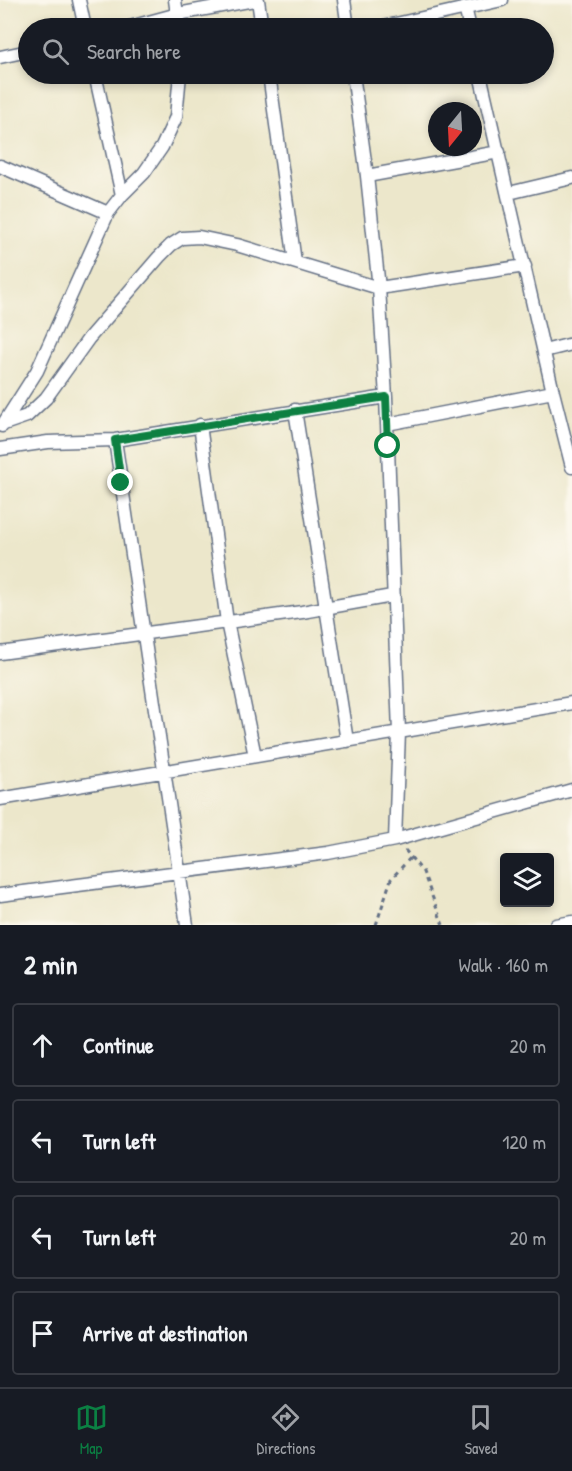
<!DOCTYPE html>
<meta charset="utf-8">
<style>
body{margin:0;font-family:"Patrick Hand",sans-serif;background:#20242c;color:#f1f3f6}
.controls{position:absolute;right:18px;bottom:18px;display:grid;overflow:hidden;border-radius:6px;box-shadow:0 3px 9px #0003}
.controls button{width:54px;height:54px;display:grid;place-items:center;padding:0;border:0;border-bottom:2px solid #363941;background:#171b24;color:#f1f3f6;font:30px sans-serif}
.compass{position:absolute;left:428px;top:102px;width:54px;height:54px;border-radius:50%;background:#171b24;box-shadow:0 3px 9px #0003;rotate:198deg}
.stop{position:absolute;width:18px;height:18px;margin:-14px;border:4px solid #0b8043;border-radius:50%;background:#fff}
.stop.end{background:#0b8043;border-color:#fff;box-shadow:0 2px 6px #0008}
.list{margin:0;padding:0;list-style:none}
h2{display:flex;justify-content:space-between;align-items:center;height:78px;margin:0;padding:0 24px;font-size:26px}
h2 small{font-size:20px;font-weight:400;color:#9ea1a6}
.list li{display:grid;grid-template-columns:39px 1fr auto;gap:18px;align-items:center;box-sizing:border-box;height:84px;margin:0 12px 12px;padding:0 12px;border:2px solid #363941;border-radius:6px}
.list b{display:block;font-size:22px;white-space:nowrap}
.list em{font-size:20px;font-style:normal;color:#9ea1a6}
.icon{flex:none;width:33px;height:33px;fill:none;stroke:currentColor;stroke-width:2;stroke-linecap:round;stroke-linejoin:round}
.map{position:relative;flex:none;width:572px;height:925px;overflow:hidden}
.search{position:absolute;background:#171b24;box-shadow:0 3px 9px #0003;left:18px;right:18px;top:18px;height:66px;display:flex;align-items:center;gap:15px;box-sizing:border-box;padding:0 21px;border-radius:33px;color:#9ea1a6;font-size:22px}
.sheet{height:462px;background:#171b24}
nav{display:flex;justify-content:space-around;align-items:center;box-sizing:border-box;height:84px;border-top:2px solid #363941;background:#171b24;font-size:16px;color:#9ea1a6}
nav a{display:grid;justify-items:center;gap:3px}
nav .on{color:#0b8043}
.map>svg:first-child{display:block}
</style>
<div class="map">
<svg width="572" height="925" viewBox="0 0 572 925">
<rect width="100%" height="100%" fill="#fbf7ec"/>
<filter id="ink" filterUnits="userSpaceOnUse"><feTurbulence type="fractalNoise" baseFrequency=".0167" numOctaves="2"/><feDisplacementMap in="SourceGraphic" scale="12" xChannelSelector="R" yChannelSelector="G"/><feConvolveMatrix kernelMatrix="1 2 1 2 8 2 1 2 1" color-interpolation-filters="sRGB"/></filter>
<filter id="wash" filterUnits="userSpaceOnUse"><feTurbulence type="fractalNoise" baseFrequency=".008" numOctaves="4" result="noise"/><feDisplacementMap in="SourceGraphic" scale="24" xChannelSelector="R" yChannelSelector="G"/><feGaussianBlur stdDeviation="1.35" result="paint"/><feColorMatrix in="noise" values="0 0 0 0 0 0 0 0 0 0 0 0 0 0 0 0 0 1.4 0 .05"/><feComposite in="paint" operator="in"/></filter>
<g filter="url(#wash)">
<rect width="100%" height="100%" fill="#ece7cb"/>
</g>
<g filter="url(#ink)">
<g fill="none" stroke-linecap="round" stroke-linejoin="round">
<defs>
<path id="minor" d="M79,0L85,28
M175,0L179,28
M258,0L262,28
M344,0L348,28
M465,8L470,28
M126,28L178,14L254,0
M378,28L502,0
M0,57L28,51
M95,74L122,195
M269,74L295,262
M353,74L367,176L379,288L386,397L399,732L395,840
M480,74L553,392L572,467
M0,166L108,213
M367,176L499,152
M509,193L572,178
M544,351L572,344
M295,410L347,741
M4,424L27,416L46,398L89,338L159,257L171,245L182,238L199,237L237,245L379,288L525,266
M387,424L553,392
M200,425L227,622L255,756
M2,426L37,371L108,213L122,195L144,173L162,147L176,117L180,74
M115,440L187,925
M0,449L48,442L115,440L386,397
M0,653L302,612L392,596
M0,799L572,703
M0,895L328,853L395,840L572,790
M556,925L572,922"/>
</defs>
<use href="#minor" stroke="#646f84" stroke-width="15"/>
<path stroke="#646f84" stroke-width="3" stroke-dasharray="4.5 4.5" stroke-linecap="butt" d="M405,850L423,872L443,925
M376,925L391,879L412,856"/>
<use href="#minor" stroke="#fff" stroke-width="12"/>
</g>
</g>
<g fill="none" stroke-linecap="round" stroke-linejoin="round" filter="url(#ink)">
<path stroke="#0b8043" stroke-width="8" d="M121,483L115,440L386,397L388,446"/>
</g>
</svg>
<div class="controls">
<button><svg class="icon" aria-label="layers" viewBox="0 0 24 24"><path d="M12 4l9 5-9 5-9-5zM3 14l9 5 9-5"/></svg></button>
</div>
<svg class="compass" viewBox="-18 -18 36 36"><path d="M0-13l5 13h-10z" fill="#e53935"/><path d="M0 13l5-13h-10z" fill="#9ea1a6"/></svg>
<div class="stop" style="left:388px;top:446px"></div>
<div class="stop end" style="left:121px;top:483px"></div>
<div class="search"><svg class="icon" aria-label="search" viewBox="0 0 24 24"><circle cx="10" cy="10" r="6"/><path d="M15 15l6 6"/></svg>Search here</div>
</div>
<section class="sheet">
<h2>2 min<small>Walk · 160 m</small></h2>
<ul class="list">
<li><svg class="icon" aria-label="ahead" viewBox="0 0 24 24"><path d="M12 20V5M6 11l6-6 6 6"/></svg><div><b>Continue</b></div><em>20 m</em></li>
<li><svg class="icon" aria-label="left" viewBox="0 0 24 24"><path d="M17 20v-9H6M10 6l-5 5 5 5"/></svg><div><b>Turn left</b></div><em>120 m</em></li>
<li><svg class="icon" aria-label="left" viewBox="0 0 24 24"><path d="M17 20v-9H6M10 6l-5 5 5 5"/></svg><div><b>Turn left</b></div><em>20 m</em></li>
<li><svg class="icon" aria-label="arrive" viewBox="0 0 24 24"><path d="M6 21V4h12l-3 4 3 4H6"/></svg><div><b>Arrive at destination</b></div></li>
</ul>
</section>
<nav>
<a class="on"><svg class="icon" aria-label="map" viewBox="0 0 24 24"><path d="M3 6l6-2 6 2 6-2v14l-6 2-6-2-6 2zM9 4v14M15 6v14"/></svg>Map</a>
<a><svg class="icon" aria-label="directions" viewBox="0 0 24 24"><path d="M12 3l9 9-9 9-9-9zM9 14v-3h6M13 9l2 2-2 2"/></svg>Directions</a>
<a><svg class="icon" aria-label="saved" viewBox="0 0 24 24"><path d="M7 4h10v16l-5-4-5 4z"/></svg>Saved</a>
</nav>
